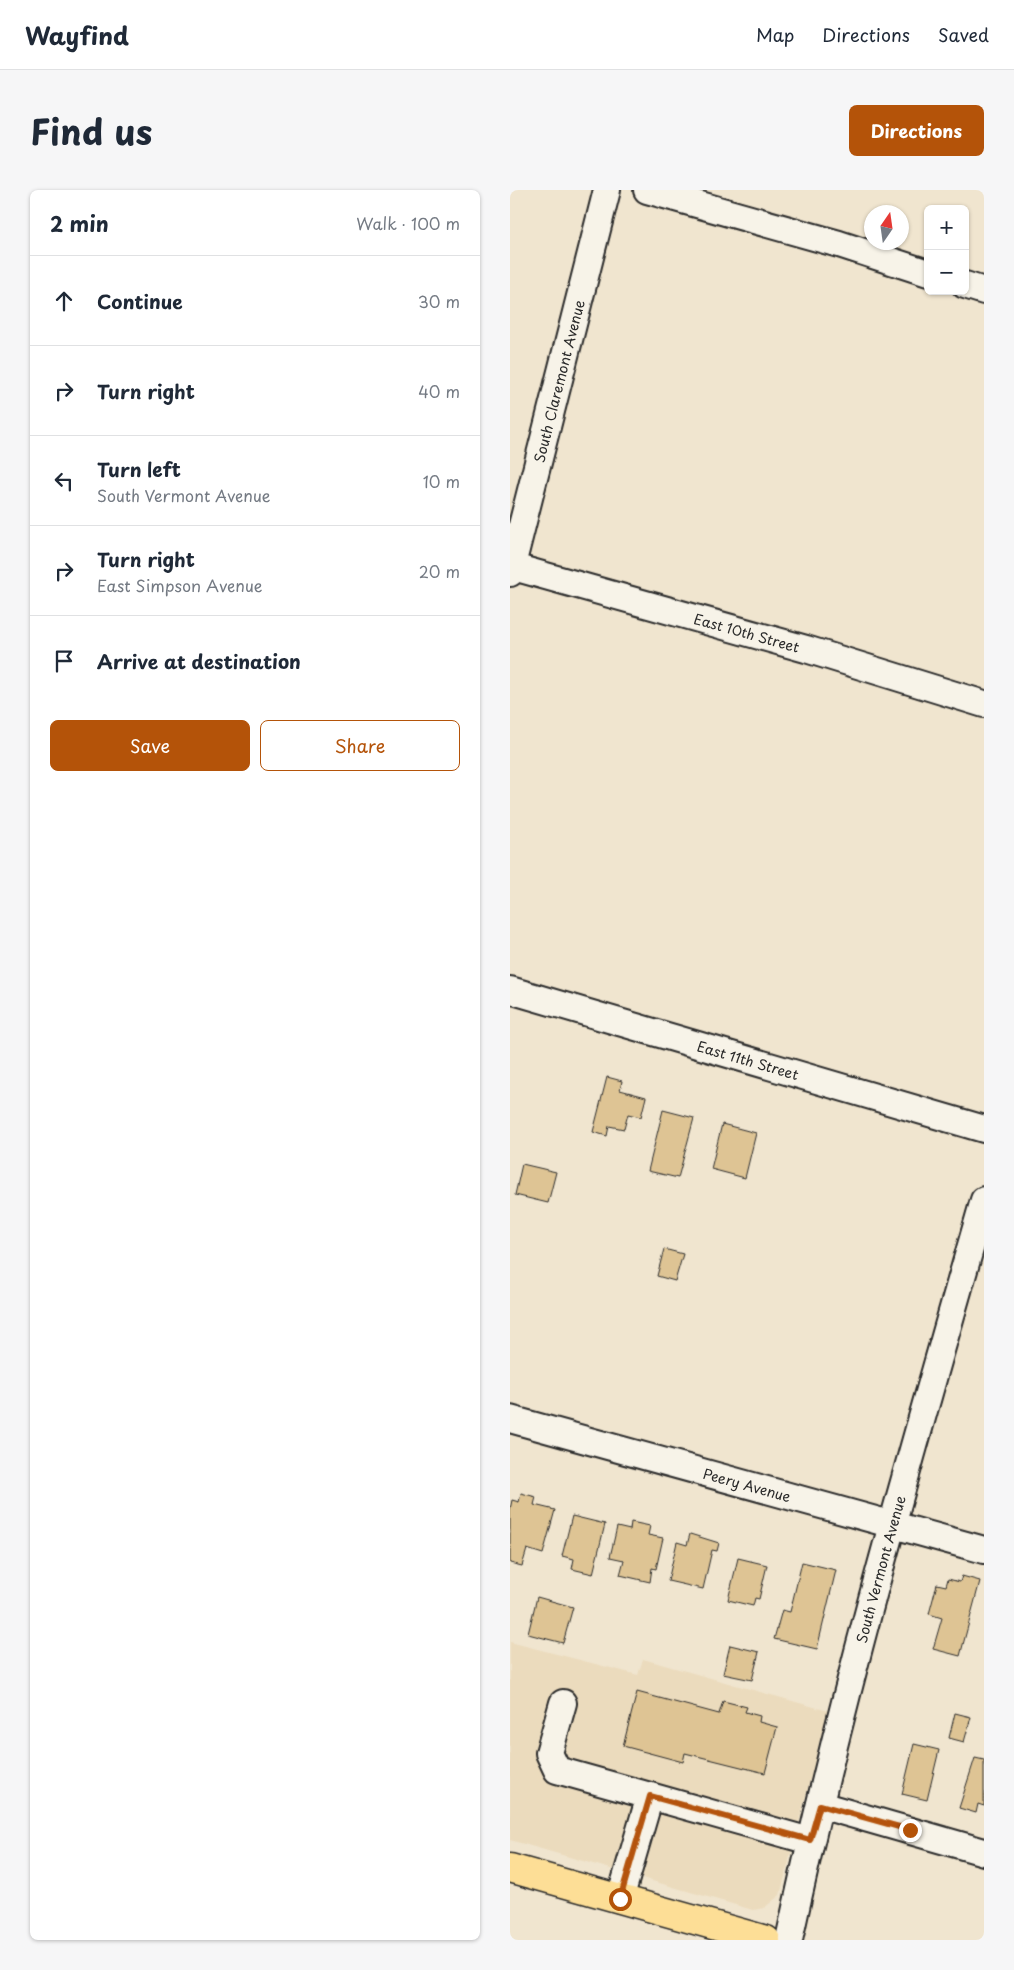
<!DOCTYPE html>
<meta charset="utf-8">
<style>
body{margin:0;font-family:"Playpen Sans",sans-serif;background:#f6f6f7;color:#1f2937}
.controls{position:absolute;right:15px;top:15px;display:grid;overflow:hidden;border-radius:8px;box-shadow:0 1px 4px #0004}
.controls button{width:45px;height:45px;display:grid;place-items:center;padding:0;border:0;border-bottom:1px solid #e0e1e3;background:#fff;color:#1f2937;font:25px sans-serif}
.compass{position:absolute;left:354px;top:15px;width:45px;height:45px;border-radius:50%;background:#fff;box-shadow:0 1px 4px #0004;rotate:13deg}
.stop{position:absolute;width:15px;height:15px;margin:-11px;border:4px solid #b45309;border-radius:50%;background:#fff}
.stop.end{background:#b45309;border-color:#fff;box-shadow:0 1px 5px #0008}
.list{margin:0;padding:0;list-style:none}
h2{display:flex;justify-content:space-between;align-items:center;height:65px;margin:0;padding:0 20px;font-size:21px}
h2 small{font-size:16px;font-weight:400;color:#747a83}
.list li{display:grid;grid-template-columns:32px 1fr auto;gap:15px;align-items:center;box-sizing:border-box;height:90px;padding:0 20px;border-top:1px solid #e0e1e3}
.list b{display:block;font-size:19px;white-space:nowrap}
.list p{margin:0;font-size:16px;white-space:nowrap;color:#747a83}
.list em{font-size:16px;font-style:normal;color:#747a83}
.actions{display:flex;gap:10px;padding:15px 20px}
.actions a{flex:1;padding:11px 0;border:1px solid #b45309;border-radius:8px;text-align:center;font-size:18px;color:#b45309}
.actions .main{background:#b45309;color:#fff}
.icon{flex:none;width:28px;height:28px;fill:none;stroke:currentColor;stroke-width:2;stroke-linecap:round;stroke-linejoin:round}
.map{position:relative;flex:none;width:474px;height:1750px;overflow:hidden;border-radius:8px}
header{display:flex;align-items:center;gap:30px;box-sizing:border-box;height:70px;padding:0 25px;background:#fff;border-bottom:1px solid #e0e1e3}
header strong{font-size:24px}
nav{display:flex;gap:28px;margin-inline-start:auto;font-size:18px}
.intro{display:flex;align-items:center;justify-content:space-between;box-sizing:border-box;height:120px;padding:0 30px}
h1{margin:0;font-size:35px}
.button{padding:12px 22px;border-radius:8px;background:#b45309;color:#fff;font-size:18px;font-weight:700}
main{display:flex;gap:30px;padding:0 30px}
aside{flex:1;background:#fff;border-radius:8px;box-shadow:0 1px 4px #0004}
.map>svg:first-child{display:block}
</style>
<header>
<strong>Wayfind</strong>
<nav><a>Map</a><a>Directions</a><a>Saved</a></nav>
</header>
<div class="intro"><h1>Find us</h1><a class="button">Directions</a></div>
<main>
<aside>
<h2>2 min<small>Walk · 100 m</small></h2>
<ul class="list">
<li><svg class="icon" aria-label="ahead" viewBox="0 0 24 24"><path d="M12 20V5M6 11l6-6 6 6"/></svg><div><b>Continue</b></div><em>30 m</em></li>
<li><svg class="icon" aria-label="right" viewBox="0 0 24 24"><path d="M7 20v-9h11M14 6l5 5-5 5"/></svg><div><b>Turn right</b></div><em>40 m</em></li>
<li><svg class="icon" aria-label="left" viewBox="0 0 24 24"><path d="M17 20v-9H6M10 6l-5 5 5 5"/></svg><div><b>Turn left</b><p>South Vermont Avenue</p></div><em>10 m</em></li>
<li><svg class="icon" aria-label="right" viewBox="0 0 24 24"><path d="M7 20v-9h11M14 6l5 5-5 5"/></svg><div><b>Turn right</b><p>East Simpson Avenue</p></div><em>20 m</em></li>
<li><svg class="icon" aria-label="arrive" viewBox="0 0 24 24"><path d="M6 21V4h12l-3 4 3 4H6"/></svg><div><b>Arrive at destination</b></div></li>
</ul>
<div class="actions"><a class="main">Save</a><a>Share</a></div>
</aside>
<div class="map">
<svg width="474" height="1750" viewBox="0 0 474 1750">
<rect width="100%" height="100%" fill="#f0e5cf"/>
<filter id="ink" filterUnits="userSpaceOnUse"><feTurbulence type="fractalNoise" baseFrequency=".02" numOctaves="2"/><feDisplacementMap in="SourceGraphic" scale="10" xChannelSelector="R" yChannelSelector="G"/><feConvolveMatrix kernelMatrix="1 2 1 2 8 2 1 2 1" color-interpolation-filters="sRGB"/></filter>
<g filter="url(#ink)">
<path fill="#ebdbbd" d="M0,1452L128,1485L133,1469L318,1521L270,1705L254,1718L243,1720L0,1650Z"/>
<path fill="#dec494" stroke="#2b2b2b" d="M97,887L112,891L110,900L136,907L131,927L118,924L114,939L99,936L97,946L83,942Z
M153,920L184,928L168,988L138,981Z
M212,934L246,943L235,988L201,979Z
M12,974L46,982L38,1013L5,1005Z
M154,1059L173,1064L165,1091L147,1086Z
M11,1303L26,1307L24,1315L45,1320L33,1364L17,1359L12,1376L0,1373V1320L2,1310L9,1312Z
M62,1326L95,1334L83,1384L62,1379L64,1369L52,1366Z
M121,1332L140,1336L138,1345L153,1348L146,1379L142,1378L140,1392L110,1385L114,1370L100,1367L107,1337L120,1340Z
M180,1344L209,1353L207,1361L202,1360L193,1399L158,1391L167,1352L177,1355Z
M228,1368L257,1375L249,1409L245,1408L243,1416L218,1410Z
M292,1372L326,1380L307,1459L264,1449L272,1420L280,1422Z
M452,1386L470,1391L450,1466L423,1459L432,1428L419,1424L427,1394L436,1396L438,1389L450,1392Z
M27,1407L63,1417L53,1453L18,1444Z
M220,1455L249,1462L242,1490L213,1484Z
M127,1502L209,1524L213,1511L237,1517L235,1522L250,1526L249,1532L267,1537L255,1583L175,1563L173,1572L113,1556Z
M445,1523L461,1527L454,1552L439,1548Z
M404,1554L429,1560L417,1610L392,1604Z
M465,1568L474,1570V1616L468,1614L466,1623L449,1618Z"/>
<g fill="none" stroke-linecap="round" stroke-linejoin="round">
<defs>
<g id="minor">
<path d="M137,0L329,54L418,83"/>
<path d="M455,95L474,101"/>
<path id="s1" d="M0,376L296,459L474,514"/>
<path id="s2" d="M0,383L97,0"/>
<path id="s3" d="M0,800L474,939"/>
<path id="s4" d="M0,1229L474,1360"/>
<path d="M53,1513L39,1563L47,1580L140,1606"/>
<path d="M310,1615L474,1662"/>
<path d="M110,1709L140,1606L300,1651"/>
<path id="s5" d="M279,1750C332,1501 404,1255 474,1010"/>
</g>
<path id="major" d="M0,1678L256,1750"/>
</defs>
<use href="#minor" stroke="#2b2b2b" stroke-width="30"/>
<use href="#major" stroke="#2b2b2b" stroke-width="31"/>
<use href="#minor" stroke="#f7f3e8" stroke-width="26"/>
<use href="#major" stroke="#fdde96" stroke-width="28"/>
</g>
</g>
<g fill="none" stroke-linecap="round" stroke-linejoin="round" filter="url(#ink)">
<path stroke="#b45309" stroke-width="6" d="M110,1709L140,1606L300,1650L310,1615L400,1640"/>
</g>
<g text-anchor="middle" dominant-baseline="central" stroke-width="4" stroke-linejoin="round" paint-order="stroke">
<g font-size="14" fill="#2b2b2b" stroke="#f7f3e8">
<text stroke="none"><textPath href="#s2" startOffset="198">South Claremont Avenue</textPath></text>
<text stroke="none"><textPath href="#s1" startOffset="246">East 10th Street</textPath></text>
<text stroke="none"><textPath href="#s3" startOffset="248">East 11th Street</textPath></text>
<text stroke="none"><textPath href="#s4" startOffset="246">Peery Avenue</textPath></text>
<text stroke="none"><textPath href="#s5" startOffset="382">South Vermont Avenue</textPath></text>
</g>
</g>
</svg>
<div class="controls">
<button>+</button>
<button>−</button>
</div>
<svg class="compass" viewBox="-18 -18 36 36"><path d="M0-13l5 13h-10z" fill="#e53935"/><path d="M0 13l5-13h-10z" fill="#747a83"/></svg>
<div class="stop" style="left:110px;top:1709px"></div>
<div class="stop end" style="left:400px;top:1640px"></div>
</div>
</main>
